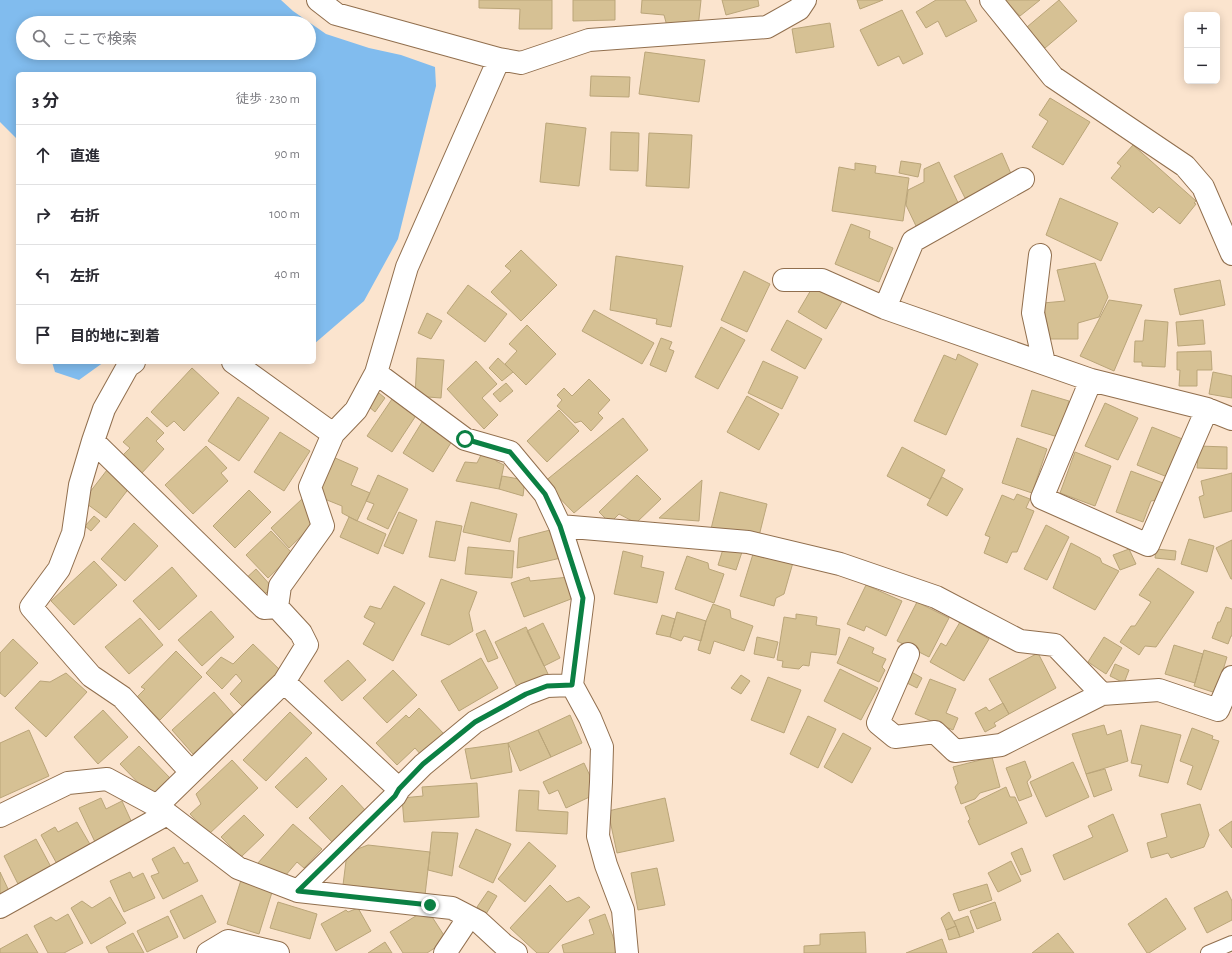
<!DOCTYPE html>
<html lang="ja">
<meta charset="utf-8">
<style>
body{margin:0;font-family:"Alegreya Sans","Noto Sans JP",sans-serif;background:#f2f2f3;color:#2b2b33}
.controls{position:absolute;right:12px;top:12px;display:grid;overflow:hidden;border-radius:6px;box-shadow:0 2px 10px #0003}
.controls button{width:36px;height:36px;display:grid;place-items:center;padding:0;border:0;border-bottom:1px solid #e1e1e2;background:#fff;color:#2b2b33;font:20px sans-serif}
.stop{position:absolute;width:12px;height:12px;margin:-9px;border:3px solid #0b8043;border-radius:50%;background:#fff}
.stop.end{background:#0b8043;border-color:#fff;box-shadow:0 1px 4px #0008}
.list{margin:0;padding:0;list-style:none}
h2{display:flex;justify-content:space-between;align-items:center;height:52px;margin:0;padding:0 16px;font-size:17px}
h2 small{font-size:13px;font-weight:400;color:#7c7c81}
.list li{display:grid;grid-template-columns:26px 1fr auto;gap:12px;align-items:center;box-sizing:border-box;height:60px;padding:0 16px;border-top:1px solid #e1e1e2}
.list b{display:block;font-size:15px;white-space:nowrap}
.list em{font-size:13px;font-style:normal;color:#7c7c81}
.icon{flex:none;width:22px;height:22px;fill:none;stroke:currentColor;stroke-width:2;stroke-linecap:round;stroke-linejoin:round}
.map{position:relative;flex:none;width:1232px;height:953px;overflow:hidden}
.search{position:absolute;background:#fff;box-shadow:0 2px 10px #0003;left:16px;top:16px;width:300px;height:44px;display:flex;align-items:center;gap:10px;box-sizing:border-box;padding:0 14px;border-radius:22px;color:#7c7c81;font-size:15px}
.panel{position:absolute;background:#fff;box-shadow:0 2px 10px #0003;left:16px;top:72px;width:300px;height:292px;border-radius:6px}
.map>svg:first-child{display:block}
</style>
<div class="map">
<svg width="1232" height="953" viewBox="0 0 1232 953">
<rect width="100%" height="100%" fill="#fbe4ce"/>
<path fill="#81bcee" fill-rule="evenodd" d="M0,0H281L293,11L326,34L369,48L401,55L435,67L436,86L398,239L364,301L314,344V74H18V140L0,122ZM23,23H309V53H23Z
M52,362H104L79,380L55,372Z"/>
<path fill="#d6c194" stroke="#baa579" d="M479,0H552V29H519L520,9L479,8Z
M573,0H615V20L573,21Z
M642,0H701L698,28L667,26L664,15L641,13Z
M722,0H758L759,6L726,15Z
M857,0H883L860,9Z
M936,0H965L977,21L946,37L938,21L926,28L916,12Z
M1005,0H1040L1020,16Z
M1059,0L1077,21L1045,48L1027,27Z
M902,10L923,54L903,64L899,56L878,66L860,30Z
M830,23L834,47L796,53L792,29Z
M645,52L705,60L699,102L639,94Z
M591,76L630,77L629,97L590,96Z
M1050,98L1090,122L1063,165L1032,147L1048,121L1039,115Z
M546,123L586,128L579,186L540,182Z
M611,132L639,133L638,171L610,170Z
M649,133L692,135L689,188L646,186Z
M1133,145L1196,201L1194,203L1196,204L1180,224L1159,207L1153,213L1111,178L1121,166L1117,163Z
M1002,153L1012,176L965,198L954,176Z
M901,161L921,164L918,177L899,173Z
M939,162L960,207L916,226L906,205L908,190L924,182V169Z
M855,163L876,166L875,173L909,178L903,221L832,211L839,167L855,170Z
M1060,198L1118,223L1101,261L1046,235Z
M851,224L870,231L869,238L893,248L879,282L835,264Z
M521,250L557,285L521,321L491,292L511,271L505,266Z
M616,256L683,266L671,327L656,324L657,319L610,310Z
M1095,263L1108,297L1099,317L1078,323V339H1050L1043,303L1065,301L1057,270Z
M744,271L770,284L747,332L721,320Z
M1220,280L1225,305L1180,315L1174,289Z
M815,283L843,300L826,329L798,312Z
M468,285L507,314L485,342L447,313Z
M1109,300L1142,305L1114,371L1080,356Z
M594,310L654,343L642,364L582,331Z
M427,313L442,321L431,339L418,333Z
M787,320L822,339L805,369L771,350Z
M1145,320L1168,322L1165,367L1142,366V362H1134L1135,341H1143Z
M1203,320L1205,344L1178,346L1176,322Z
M527,325L556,354L526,385L505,364L517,351L509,344Z
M721,327L745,340L718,389L695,377Z
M661,338L672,342L669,349L674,351L666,372L650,365Z
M1211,351L1212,370H1197V386H1179L1180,370H1177V352Z
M958,354L978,364L946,435L914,421L944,355L956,360Z
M417,358L444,360L441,398L415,396Z
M498,358L513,372L502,381L489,368Z
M476,361L497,384L482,398L498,415L484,429L447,389Z
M763,361L798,377L782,409L748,393Z
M192,368L219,393L184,431L174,421L167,427L151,412Z
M1213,372L1232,376V398L1209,394Z
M589,379L610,400L598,413L603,418L591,431L581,421L575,423L557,406L562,400L557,395L564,388L572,396Z
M506,383L513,391L500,402L493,394Z
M1032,390L1069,401L1058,437L1021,426Z
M379,393L385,398L375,412L368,406Z
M747,396L779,414L759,450L727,432Z
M238,397L269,418L239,461L208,441Z
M392,399L417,414L392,452L367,436Z
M1105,403L1138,418L1118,460L1085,446Z
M559,410L579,431L547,462L527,441Z
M147,417L164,433L156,441L164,449L141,474L122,456L130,448L123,442Z
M623,418L648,450L574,513L544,482Z
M422,422L452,441L433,472L403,453Z
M1152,427L1185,440L1170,478L1137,465Z
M280,432L310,451L284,491L254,472Z
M1017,438L1047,449L1032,493L1002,483Z
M206,446L227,468L221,473L228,481L193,514L165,485Z
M1199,446L1227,447V469L1197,468Z
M902,447L945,470L930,499L887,476Z
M1075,452L1111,466L1095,506L1060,493Z
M482,453L497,456L496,461L504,465L499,489L456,481L465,462L477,463Z
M333,457L358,468L351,485L370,493L357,521L342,513V506L317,496Z
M107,470L130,487L106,518L83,501Z
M1131,471L1163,483L1157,500L1151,501L1143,522L1116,512Z
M1232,473V511L1204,518L1199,497L1204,495L1201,481Z
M378,475L408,489L388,529L367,519L374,504L366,501Z
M637,475L661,499L636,523L619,514L610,523L599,512Z
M502,476L525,480L523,496L499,489Z
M942,477L963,489L947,516L927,505Z
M702,480L699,521L659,518Z
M249,490L271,512L235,548L213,526Z
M720,492L767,504L758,540L711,529Z
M1017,494L1030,499L1026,508L1034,511L1017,552H1012L1007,563L984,553L990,537L985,535L1002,495L1014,500Z
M302,499L316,522L289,548L271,528Z
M471,502L517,514L510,542L463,532Z
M399,512L417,520L403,554L384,546Z
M94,516L100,521L91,531L85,526Z
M349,517L386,534L378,554L340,537Z
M436,521L462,526L455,561L429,557Z
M134,523L158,546L125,581L101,559Z
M1046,525L1069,537L1047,580L1024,569Z
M554,529L561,558L517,568L519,538Z
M271,531L293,554L268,578L246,555Z
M1189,539L1214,546L1207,572L1181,564Z
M1232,540V579H1231L1216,548Z
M1071,543L1100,558L1102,563L1119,571L1095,610L1053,588Z
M724,546L742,552L736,570L718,565Z
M468,547L514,551L512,578L465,574Z
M1129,549L1136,564L1120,570L1113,555Z
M1156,549L1176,551L1175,560L1155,558Z
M767,550L794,559L784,594L776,598L774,606L740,596L753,554L764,558Z
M623,551L643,556L641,567L664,572L657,603L614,594Z
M687,556L708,563L709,569L724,574L714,603L675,589Z
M94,561L117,585L74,625L51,601Z
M172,567L197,596L159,630L133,601Z
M1158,568L1194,592L1156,647L1145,646L1139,655L1120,642L1131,626H1135L1151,602L1139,595Z
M256,569L272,587L260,599L243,581Z
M529,577L530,581L569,577L571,599L524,617L511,583Z
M441,579L477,592L469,613L473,631L449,645L421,635Z
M866,585L902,601L886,636L866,626L864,631L847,624Z
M394,586L425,603L393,661L363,644L375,623L364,617L370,606L381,609Z
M917,602L949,618L929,657L897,641Z
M713,604L730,610L731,618L753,626L744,651L714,641L710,654L698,650L706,621Z
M1226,607L1232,609V636H1231L1228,644L1212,638L1218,622H1220Z
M211,611L234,637L202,666L178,640Z
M677,612L706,621L701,641L684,636L681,641L670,637Z
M796,614L817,617L816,625L840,629L836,655L811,652L809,666L803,665L799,669L782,667L783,661L777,660L784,617L796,619Z
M662,615L675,619L670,637L656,634Z
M140,618L163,645L129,674L105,647Z
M960,622L989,639L964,681L930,662L941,643L946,646Z
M543,623L560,658L544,666L527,631Z
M526,627L548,674L518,689L495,642Z
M485,630L498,658L488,662L476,634Z
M757,637L778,642L774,658L754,654Z
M849,637L874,648L872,653L886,659L882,667L885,670L879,682L837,663Z
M1104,637L1122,648L1106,674L1088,662Z
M13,639L38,663L5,697L0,693V653Z
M253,644L281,671L244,708L230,694L242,681L236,674L222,689L206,673L221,657L233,664Z
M1174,645L1203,654L1195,683L1165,674Z
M1204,650L1227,657L1216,693L1194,686Z
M176,651L202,677L160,720L137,697L145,689L141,687Z
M1038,653L1056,688L1009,714L989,679Z
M481,658L498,688L459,711L441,681Z
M348,660L366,680L342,701L324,681Z
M1115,664L1129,670L1124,683L1110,676Z
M840,669L878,688L861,720L824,701Z
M393,670L417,695L387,723L363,698Z
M908,670L922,678L917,688L903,681Z
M66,673L87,692L46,737L15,708L40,681L50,682Z
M741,675L750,681L741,694L731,688Z
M768,677L801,690L784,733L751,720Z
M930,679L956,689L946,713L958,718L953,730L915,714Z
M214,692L235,716L193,754L172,730Z
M1003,703L1009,714L994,723L996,726L985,732L975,713L986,707L989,711Z
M419,708L445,735L422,756L415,748L397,765L376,743L406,715L409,718Z
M103,710L128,737L98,764L74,737Z
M290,712L312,733L266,781L243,760Z
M570,715L582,743L551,757L538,730Z
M808,716L836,729L818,768L790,754Z
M1104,725L1107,735L1121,730L1128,761L1086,774L1072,734Z
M1141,725L1181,735L1168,783L1139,776L1142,765L1131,763Z
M1192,728L1213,736L1212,739L1219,741L1201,790L1187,784L1193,766L1180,761Z
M29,730L49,776L0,798V743Z
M538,730L551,757L520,771L508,743Z
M843,733L871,748L852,783L824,767Z
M508,743L512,772L471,779L465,749Z
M139,746L170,778L151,796L120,764Z
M306,757L327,779L297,808L275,787Z
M992,757L1000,787L980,793L975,799L961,804L955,787L958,783L953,767Z
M232,760L258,788L209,834L190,814L201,804L196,794Z
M1025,761L1031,777L1027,782L1032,796L1019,801L1006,768Z
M1073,762L1089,797L1046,817L1030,782Z
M584,763L598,793L566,808L558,790L549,794L543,782Z
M1105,769L1112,790L1094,797L1086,774Z
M477,783L479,817L404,822L402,798L423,796L422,787Z
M342,785L366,811L333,843L309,818Z
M1006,787L1010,797H1015L1027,823L979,845L968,821L970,819L965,807Z
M519,790L539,791L538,810L568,812L567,834L516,831Z
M101,798L106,809L122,801L133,825L95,842L79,808Z
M665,798L674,841L617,853L608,811Z
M1200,804L1209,835L1204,847L1171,858L1168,853L1151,858L1147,843L1167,837L1161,814Z
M1113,814L1128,851L1064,880L1053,855L1093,837L1088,826Z
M244,815L264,835L241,857L221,837Z
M1232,821V848L1219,830Z
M77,822L91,846L57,864L41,835L55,827L58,832Z
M293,824L322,849L304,868L297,862L285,876L257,864Z
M476,829L511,844L493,883L459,867Z
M432,832L458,833L452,876L428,870Z
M36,839L51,867L18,884L4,856Z
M529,842L556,866L525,902L498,879Z
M368,845L430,852L425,895L343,885L347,853Z
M174,847L184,864L188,862L198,881L163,899L151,876L159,873L152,859Z
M1022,848L1031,871L1021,875L1011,853Z
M1011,861L1021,881L998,892L988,873Z
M657,868L665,905L638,910L631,873Z
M0,872L9,891L0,896Z
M130,872L133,878L143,873L155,898L124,912L110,881Z
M241,880L273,889L259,934L227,924Z
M987,884L992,900L959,911L953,894Z
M550,885L567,902L579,897L590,907L548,953H537L510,928Z
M488,891L497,896L486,914L477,907Z
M1227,891L1232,901V920L1207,933L1194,908Z
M202,895L216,922L184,939L170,911Z
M110,897L126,923L91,944L71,908L82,901L92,908Z
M1166,898L1186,929L1149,953H1147L1128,924Z
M278,902L317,914L310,939L270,928Z
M995,902L1001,920L977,929L970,911Z
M358,908L371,931L336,951L321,924L346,910L348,912Z
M427,909L447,940L427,953H403L390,932Z
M949,912L956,926L946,930L941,918Z
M68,914L83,943L64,953H48L34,926L51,917L56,921Z
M605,914L618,951L614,953H564L562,945L594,934L589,920Z
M168,916L178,937L147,952L137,931Z
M968,916L974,932L960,937L954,921Z
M956,926L960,937L949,940L946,930Z
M865,932L866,953H804V946L820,945V934Z
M133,933L144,953H109L106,947Z
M1058,933L1074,953H1032Z
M27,934L38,953H0V949Z
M942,939L947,953H906Z
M385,942L392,953H368Z"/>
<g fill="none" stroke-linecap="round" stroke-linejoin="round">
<defs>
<path id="lane" d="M1208,953L1232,943"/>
<path id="street" d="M318,0L336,14L499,59L521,63L589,40L767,27L799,9L805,0
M991,0L1053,77L1185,166L1203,187L1232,254
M1040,255L1033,313L1044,363
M784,280H822L885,308L1091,380
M885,308L913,241L1023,179
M134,362L128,366L104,409L93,441L264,608L277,607
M233,362L333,434L356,410L376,373L407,267L499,59
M376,373L465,439L510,452L545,494L560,526L583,598L572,685L590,718L602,747L601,782L598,836L606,865L623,910L627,953
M1091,380L1207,409L1148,545L1042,498Z
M1207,409L1232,419
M93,441L80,485L73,533L59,569L31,607L91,676L122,697L191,772
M560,526L748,542L840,564L936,597L1020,641L1055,645L1102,694L1159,690L1218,710L1232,677
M277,607L280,586L323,526L310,487L333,434
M908,654L878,723L895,737L935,732L955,751L1001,745L1102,694
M284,682L399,789
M157,806L284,682L307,645L301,633L277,607
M0,816L68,783L107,779L157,806L238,868L298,891L452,908L479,922L504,945L516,953
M298,891L395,796L399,789L423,765L475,722L526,694L547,686L572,685
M0,907L167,814
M208,953L228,941L278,953
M445,953L469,917"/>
</defs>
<use href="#lane" stroke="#916f4e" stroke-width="16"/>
<use href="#street" stroke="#916f4e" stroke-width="24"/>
<use href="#lane" stroke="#fff" stroke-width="14"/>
<use href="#street" stroke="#fff" stroke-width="22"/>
</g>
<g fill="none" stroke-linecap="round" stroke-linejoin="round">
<path stroke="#0b8043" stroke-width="5" d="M430,905L298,891L395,796L399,789L423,764L475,722L526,694L547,686L572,685L583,598L560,526L545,494L510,452L465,439"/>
</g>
</svg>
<div class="controls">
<button>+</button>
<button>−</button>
</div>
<div class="stop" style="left:465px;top:439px"></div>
<div class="stop end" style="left:430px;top:905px"></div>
<div class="search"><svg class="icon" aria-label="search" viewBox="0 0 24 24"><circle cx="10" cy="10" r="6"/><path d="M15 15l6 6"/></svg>ここで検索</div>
<section class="panel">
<h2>3 分<small>徒歩 · 230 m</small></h2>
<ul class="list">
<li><svg class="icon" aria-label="ahead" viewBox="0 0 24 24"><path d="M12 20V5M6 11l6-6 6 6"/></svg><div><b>直進</b></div><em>90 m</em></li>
<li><svg class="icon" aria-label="right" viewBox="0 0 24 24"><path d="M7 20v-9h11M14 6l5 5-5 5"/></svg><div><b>右折</b></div><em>100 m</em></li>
<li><svg class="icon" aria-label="left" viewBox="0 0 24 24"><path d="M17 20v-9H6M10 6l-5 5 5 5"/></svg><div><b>左折</b></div><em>40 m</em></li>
<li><svg class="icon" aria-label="arrive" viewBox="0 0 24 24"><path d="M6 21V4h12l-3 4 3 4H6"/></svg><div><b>目的地に到着</b></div></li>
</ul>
</section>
</div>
